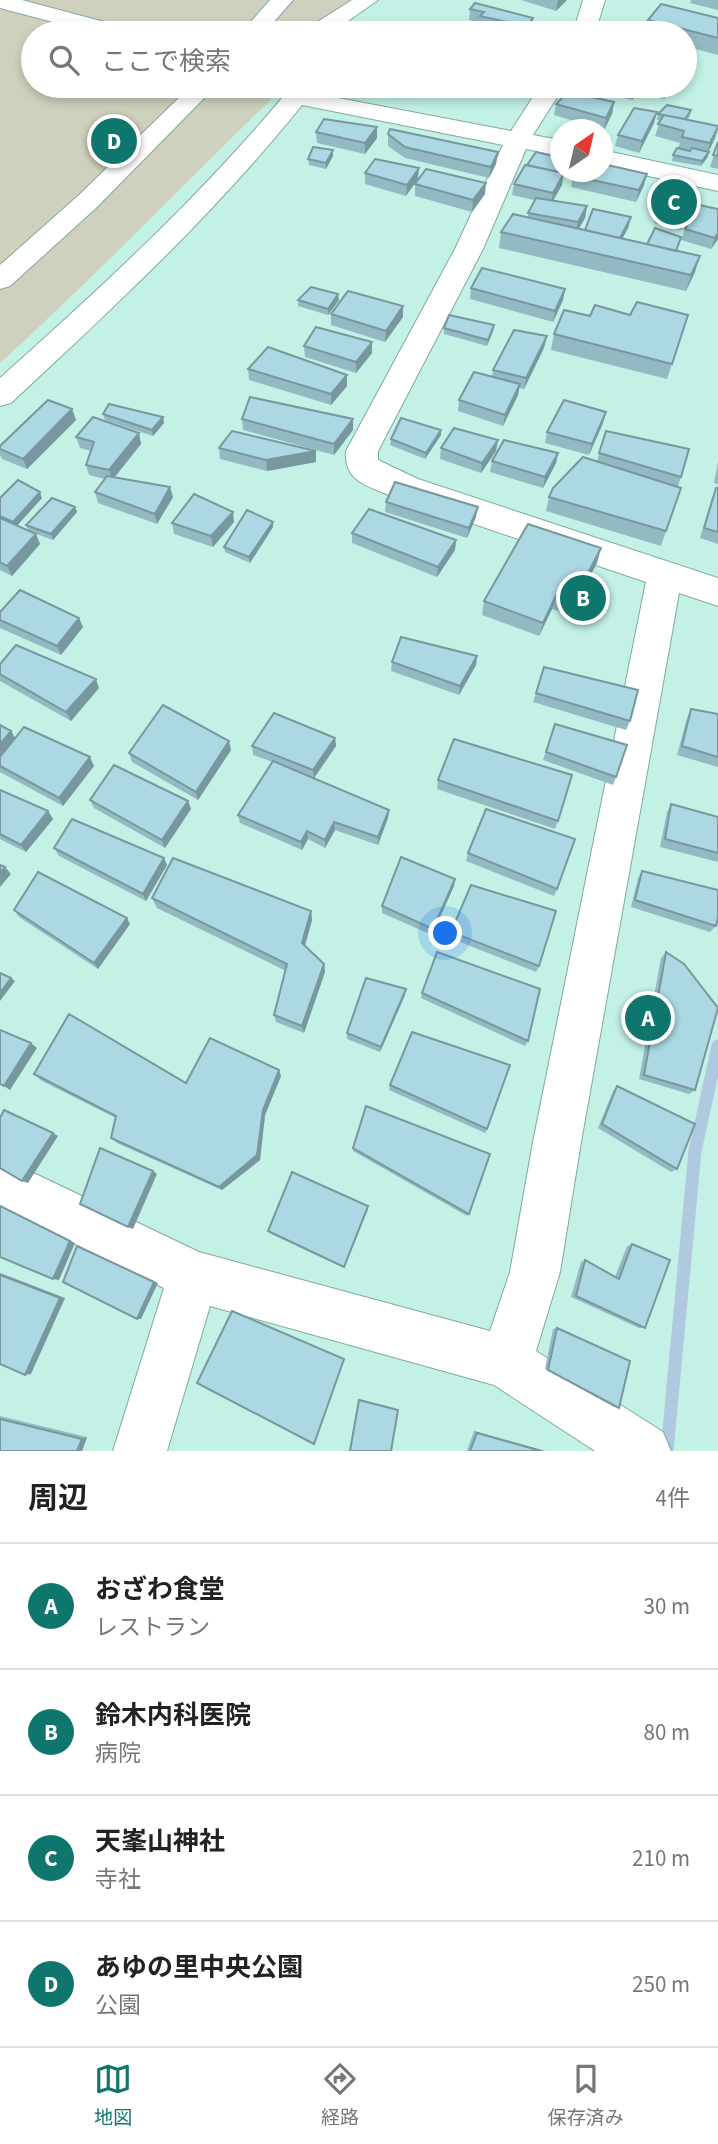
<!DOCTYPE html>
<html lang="ja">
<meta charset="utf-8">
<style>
body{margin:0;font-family:"Source Sans 3","Noto Sans JP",sans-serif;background:#f6f6f6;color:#222}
.compass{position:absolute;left:550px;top:119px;width:63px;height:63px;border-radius:50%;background:#fff;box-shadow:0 4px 10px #0003;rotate:34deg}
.you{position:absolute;left:446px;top:934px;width:24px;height:24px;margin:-18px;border:5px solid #fff;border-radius:50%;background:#1a73e8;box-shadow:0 0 0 10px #1a73e833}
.badge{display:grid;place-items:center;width:46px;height:46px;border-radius:50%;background:#0f766e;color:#fff;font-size:23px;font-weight:700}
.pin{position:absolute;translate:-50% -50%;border:4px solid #fff;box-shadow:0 2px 7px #0006}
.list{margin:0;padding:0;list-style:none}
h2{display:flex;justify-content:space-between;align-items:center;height:91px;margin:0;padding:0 28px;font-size:30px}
h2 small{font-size:23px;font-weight:400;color:#767676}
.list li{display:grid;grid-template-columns:46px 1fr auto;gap:21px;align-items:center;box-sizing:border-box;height:126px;padding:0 28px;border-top:2px solid #e0e0e0}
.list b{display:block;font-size:26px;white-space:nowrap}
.list p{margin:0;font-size:23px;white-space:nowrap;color:#767676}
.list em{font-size:23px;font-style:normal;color:#767676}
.icon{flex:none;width:38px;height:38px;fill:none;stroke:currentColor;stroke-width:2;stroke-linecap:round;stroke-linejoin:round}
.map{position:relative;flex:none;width:718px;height:1451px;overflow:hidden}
.search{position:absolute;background:#fff;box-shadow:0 4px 10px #0003;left:21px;right:21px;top:21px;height:77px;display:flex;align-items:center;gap:18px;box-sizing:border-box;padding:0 24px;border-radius:38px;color:#767676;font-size:26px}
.sheet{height:595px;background:#fff}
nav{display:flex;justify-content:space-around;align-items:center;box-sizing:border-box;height:98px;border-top:2px solid #e0e0e0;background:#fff;font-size:19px;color:#767676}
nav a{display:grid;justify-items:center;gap:4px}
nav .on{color:#0f766e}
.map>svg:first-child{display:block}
</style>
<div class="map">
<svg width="718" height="1451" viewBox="0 0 718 1451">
<rect width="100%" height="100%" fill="#c3f1e6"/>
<path fill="#cfd1be" d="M0,0H351L326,33H33V86H285C189,178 98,274 0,363Z"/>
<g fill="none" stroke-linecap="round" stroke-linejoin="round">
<path stroke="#b1c9e0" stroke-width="13" d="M667,1451L695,1151L718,1046"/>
<defs>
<path id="minor" d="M0,0H22L127,28L130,33H94L0,8Z
M270,0H293L264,33H241Z
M352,0H378L331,33H305L308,28Z
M583,0H605L595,33H573Z
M191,86H216L97,207L10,286L0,289V265L79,195Z
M292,86H317L312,93L511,131L540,86H564L533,135L560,140V156L526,149L483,249L378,451V460L418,479L718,578V606L679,593L581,1142L560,1272L536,1351L663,1432L671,1451H595L494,1385L210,1306L167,1451H113L164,1288L0,1207V1157L199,1252L490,1331L510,1272L533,1142L646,582L394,497C370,487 343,482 346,451L455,249L503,145L302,105C215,214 113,308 11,403L0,406V378C103,286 204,193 292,86Z
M602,150L718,175V191L602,166Z"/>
</defs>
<use href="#minor" stroke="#7faaa0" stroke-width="2"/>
<use href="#minor" fill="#fff" fill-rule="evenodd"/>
</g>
<path fill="#93bac2" d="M521,0H567L556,11Z
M691,0H718V10L690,3Z
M470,9L533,18L532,29L528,33H507L479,27L480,23L469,20Z
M718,18V55L685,46V33H645L648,20Z
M581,86H673L664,99L638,93L632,100Z
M614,102L612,114L604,130L554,115L556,104Z
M691,110L690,116L687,120L718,127L715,138L708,152L707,158L701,166L672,161L673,155L678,148L680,143L655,136L660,121L657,120L658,114Z
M654,123L639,153L615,146L618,135Z
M316,132L377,138L365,154L317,143Z
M388,134L498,152L496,164L489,178L405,158L388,146Z
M718,142V169L710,167Z
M333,150V156L326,169L309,165L308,159Z
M561,158L560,173L562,185L553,201L587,206L585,218L579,229L585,230L631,217L628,228L622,239L647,244L680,243L676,251L695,272L686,291L499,248L501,232L528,218V213L534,200L512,195L514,184L527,165Z
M419,168L406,196L365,184V173Z
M573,176L644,185L636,202L571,187Z
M415,184L485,194L472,212L415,196Z
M698,193L691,211L687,210L686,216L681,230L654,223L660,204H658L659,198Z
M718,209V239L711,249L681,240L685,229Z
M471,288L565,289L563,300L553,322L470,299Z
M298,300H339L328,315L298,306Z
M403,306V317L385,342L331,325V314Z
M590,316L672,364L667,379L551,350L554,334Z
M494,325L493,331L487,346L444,334V328Z
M304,346L372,353L356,373L305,357Z
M544,348L524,389L519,388L518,395L503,426L458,411L459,400L492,377L493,370Z
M248,369L347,375V386L331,405L249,380Z
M72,409L76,420L27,469L2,459L0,455V446Z
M606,412L603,423L589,455L545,443L547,432Z
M103,414L163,417L164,423L153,436L105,420Z
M242,419H353V430L334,455L243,430Z
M606,431L681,477L678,486L666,531L661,546L546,511L549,497L597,461Z
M139,433L141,444L115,477L173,497L157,524L98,503L95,492L105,479L89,475L86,465L91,451L80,448L76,437Z
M441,435L425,459L390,445L391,439Z
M219,448L316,462L267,471L220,459Z
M441,448L496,451L481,473L440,459Z
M558,453L556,463L543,488L490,472L492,461Z
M718,461V484L714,483Z
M716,488H718V544L700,538L712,498Z
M0,498H42L17,525L28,530L26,525L75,507L77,512L53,540L31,532L36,534L40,544L12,576L0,570Z
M386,502L476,517L467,538L385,512Z
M234,522L213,547L174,534L172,523Z
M273,522V527L250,563L225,552L224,547Z
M352,533L456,540L455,550L437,577L352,543Z
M597,563L569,615L552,609L539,636L482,615L484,601Z
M0,612L83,627L61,655L0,628Z
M477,656L476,665L459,695L391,671L392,662Z
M0,664L99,688L71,721L0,681Z
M536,693L630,721L626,730L533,702Z
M691,709L718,714V767L677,755L687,718Z
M555,724L616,777L613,785L543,760Z
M0,725L11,731L15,738L94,766L63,806L0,772Z
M335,738L336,746L314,778L388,818L378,845L335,830L325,848L308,839L302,850L240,823L238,815L273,762L253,755L252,746Z
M231,750L198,800L132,762L129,753Z
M438,780L558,821L555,829L437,789Z
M0,790L48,811L53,819L26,852L0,839Z
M90,800L188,801L191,809L165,848L94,808Z
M671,804L718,817V862L660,847L667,812Z
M54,848L164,858L167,865L146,901L59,856Z
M468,853L557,889L554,896L466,861Z
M642,871L716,926L710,932L631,907L638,878Z
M454,886L432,935L382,913V906Z
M152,898L311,911L312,920L305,946L324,964L325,972L304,1033L276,1022L274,1015L286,971L157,908Z
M14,910L130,924L98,969L19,917Z
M451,932L539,966L536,972L450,938Z
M666,952L695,1090L689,1094L639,1079L661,958Z
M422,993L528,1041L525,1046L421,998Z
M405,995L380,1052L347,1039V1033Z
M279,1070L281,1076L265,1115L260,1160L222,1190L117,1143L111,1138L116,1118L42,1081L34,1074L186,1083Z
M390,1085L487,1129L485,1133L389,1090Z
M617,1086L677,1169L671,1172L598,1128L613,1091Z
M353,1148L469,1214L467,1216L353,1151Z
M368,1209L344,1268L269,1233L268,1231Z
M632,1244L645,1328H639L571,1297L581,1262L585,1260L615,1277L627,1246Z
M557,1328L619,1408L614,1407L545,1369L553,1329Z
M359,1399L397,1409L398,1410L349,1451Z
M0,1416L87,1437L82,1451H0Z
M474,1431L545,1451H467Z"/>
<path fill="#78979e" d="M558,0H567L556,11Z
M533,18L532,29L528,33L529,23Z
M637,86H640L638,93L632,100L634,88Z
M669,86H673L664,99L667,88Z
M614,102L612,114L604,130L606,118Z
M657,112L654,123L639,153L642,141Z
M377,127V138L365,154V143Z
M718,127L715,138L707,155L710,143Z
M333,150V156L326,169V163Z
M498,152L496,164L489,178L491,167Z
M709,152L707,158L701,166L702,161Z
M419,168L418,179L406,196L407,185Z
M564,173L562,185L551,204L553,193Z
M647,174L644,185L636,202L639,190Z
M486,183L485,194L472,212L473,200Z
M587,206L585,218L576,233L578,222Z
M631,217L628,228L617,249L620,238Z
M718,233V239L711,249L715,238Z
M700,256L695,272L686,291L691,275Z
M565,289L563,300L553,322L555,311Z
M338,294L339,300L328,315V309Z
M403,306V317L385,342L386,331Z
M494,325L493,331L487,346L488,340Z
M547,336L544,348L524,389L526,378Z
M372,342V353L356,373V362Z
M347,375V386L331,405V394Z
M520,384L518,395L503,426L505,415Z
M72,409L76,420L27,469L23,459Z
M606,412L603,423L589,455L592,444Z
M163,417L164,423L153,436L152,430Z
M353,419V430L334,455V444Z
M441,430V435L425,459L426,453Z
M139,433L141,444L112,480L109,470Z
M498,440L496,451L481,473L482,463Z
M316,451V462L267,471L266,460Z
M558,453L556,463L543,488L545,477Z
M170,487L173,497L157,524L155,514Z
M40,492L42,498L15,528L13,522Z
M75,507L77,512L53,540L51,534Z
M478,507L476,517L467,538L469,528Z
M233,512L234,522L213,547L211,536Z
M273,522V527L250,563L249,557Z
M36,534L40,544L12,576L7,566Z
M456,540L455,550L437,577L438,567Z
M601,548L597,563L569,615L573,602Z
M556,596L552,609L539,636L543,623Z
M79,618L83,627L61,655L57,646Z
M477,656L476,665L459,695L460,686Z
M96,679L99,688L71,721L66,712Z
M11,731L16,740L0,758V744Z
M335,738L336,746L314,778L313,770Z
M229,741L231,750L198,800L196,792Z
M90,757L94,766L63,806L59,798Z
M188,801L191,809L165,848L162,840Z
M389,810L388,818L378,845V837Z
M48,811L53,819L26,852L21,845Z
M334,822L335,830L325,848V840Z
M307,831L308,839L302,850L301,842Z
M164,858L167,865L146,901L143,894Z
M5,867L11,874L0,887V873Z
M455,879L454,886L432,935L433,929Z
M311,911L312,920L303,952L302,943Z
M127,918L130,924L98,969L94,963Z
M324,964L325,972L304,1033L302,1026Z
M11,978L15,981L0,1001V993Z
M406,989L405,995L380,1052L381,1047Z
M31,1043L37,1048L10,1090L4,1086Z
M279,1070L281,1076L265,1115L260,1160L222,1190L219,1187L263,1110Z
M53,1133L58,1136L28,1183L22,1181Z
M153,1171L157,1174L133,1229L128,1227Z
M0,1206L75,1243L59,1280L53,1279Z
M368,1206V1209L344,1268V1267Z
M77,1246L158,1283L141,1319H137Z
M0,1273L65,1298L31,1374L25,1375Z
M474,1431L545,1451H541L477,1433Z
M87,1437L82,1451H77L82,1439Z"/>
<path fill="#abd8e2" stroke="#78979e" stroke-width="2" d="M475,3L533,18L529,23L516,24L480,16L484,12L470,9Z
M661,4L718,18V38L648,20Z
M538,23L562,28L558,33H538L530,31Z
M437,30L446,33H433Z
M568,92L614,102L606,118L556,104Z
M667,105L691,110L685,119L658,114Z
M634,108L657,112L642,141L618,135Z
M664,115L718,126V127L710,143L682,137L684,131L658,124Z
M324,119L377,127L365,143L316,132Z
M390,129L498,152L491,167L405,147L388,134Z
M718,142V156L713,155Z
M313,147L333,150L326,163L308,159Z
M677,148L690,151L692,148L709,152L702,161L673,155Z
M536,152L561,158V168L559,172L527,165Z
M375,159L419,168L407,185L365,173Z
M603,164L647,174L639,190L573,176L575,172H603Z
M525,165L564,173L553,193L514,184Z
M426,169L486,183L473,200L415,184Z
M666,185L698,193L693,205L659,198Z
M536,198L587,206L578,222L528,213Z
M661,203L688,210L682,224L655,217Z
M699,205L718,209V233L715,238L685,229Z
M593,209L631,217L620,238L585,230Z
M513,214L700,256L691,275L501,232Z
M655,228L681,237L676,251L647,244Z
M482,268L565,289L555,311L471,288Z
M311,287L338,294L328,309L298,300Z
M348,291L403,306L386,331L331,314Z
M637,302L688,315L672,364L554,334L564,310L590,316L595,305L630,315Z
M449,315L494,325L488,340L444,328Z
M316,327L372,342L356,362L304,346Z
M514,330L547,336L526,378L493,370Z
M268,347L347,375L331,394L248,369Z
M474,372L520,384L505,415L459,400Z
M250,397L353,419L334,444L242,419Z
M48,400L72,409L23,459L0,449V446Z
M564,400L606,412L592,444L547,432Z
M109,404L163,417L152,430L103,414Z
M93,417L139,433L109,470L86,465L94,442L76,437Z
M401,418L441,430L426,453L391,439Z
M454,428L498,440L482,463L441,448Z
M232,431L316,451L266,460L219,448Z
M606,431L689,449L681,477L599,453Z
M504,440L558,453L545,477L492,461Z
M583,457L681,488L666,531L549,497L553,488Z
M107,476L170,487L155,514L95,492Z
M18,480L40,492L13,522L0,516V498Z
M395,482L478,507L469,528L386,502Z
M716,488H718V532L704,528Z
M194,494L233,512L211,536L172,523Z
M52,498L75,507L51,534L26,525Z
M369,509L456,540L438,567L352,533Z
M247,510L273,522L249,557L224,547Z
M0,518L36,534L7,566L0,562Z
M528,524L601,548L573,602L556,596L543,623L484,601Z
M20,590L79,618L57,646L0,620V612Z
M401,637L477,656L460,686L392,662Z
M16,645L96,679L66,712L0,674V664Z
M544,667L638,690L630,721L536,693Z
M163,705L229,741L196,792L129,753Z
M691,709L718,714V757L682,746Z
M274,713L335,738L313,770L252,746Z
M555,724L627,745L616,777L546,752Z
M0,725L11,731L0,744Z
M24,727L90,757L59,798L0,766V757Z
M454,739L572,775L558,821L438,780Z
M273,761L389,810L378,837L334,822L325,840L307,831L301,842L238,815Z
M114,765L188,801L162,840L90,800Z
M0,790L48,811L21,845L0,834Z
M671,804L718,817V853L665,839Z
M486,809L575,839L557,889L468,853Z
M72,819L164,858L143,894L54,848Z
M401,857L455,879L433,929L382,906Z
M173,858L311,911L302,943L324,964L302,1026L274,1015L287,964L152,898Z
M0,865L5,867L0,873Z
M642,871L718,890V917L716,926L635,900Z
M38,872L127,918L94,963L14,910Z
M471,885L556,911L539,966L451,932Z
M437,952L540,989L528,1041L422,993Z
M666,952L684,964L718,1008L695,1090L644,1075Z
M0,973L11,978L0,993Z
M366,978L406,989L381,1047L347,1033Z
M69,1014L186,1083L210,1038L279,1070L263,1110L257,1155L219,1187L111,1138L116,1116L34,1074Z
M0,1030L31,1043L4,1086L0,1084Z
M412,1032L510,1065L487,1129L390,1085Z
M617,1086L695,1124L677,1169L602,1124Z
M366,1106L490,1154L469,1214L353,1148Z
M4,1110L53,1133L22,1181L0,1168V1118Z
M100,1148L153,1171L128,1227L80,1204Z
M292,1172L368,1206L344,1267L268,1231Z
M0,1206L70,1241L53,1279L0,1257Z
M632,1244L670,1260L645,1328L576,1296L585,1260L619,1279Z
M77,1246L154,1282L137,1319L63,1282Z
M0,1275L60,1298L25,1375L0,1364Z
M232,1311L344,1359L314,1444L197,1383Z
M557,1328L630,1361L619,1408L548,1370Z
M359,1400L398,1410L391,1451H350Z
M0,1419L82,1439L77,1451H0Z
M477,1433L541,1451H470Z"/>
</svg>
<svg class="compass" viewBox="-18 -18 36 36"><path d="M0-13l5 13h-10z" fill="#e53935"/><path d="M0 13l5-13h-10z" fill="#767676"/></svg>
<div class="you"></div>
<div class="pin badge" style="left:648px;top:1018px">A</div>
<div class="pin badge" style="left:583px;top:598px">B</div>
<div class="pin badge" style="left:674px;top:202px">C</div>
<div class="pin badge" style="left:114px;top:141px">D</div>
<div class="search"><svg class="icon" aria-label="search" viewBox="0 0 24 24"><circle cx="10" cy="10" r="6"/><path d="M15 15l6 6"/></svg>ここで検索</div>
</div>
<section class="sheet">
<h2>周辺<small>4件</small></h2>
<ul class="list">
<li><span class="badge">A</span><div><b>おざわ食堂</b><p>レストラン</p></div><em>30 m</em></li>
<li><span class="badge">B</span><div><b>鈴木内科医院</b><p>病院</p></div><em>80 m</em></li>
<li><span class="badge">C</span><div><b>天峯山神社</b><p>寺社</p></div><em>210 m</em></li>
<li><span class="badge">D</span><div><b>あゆの里中央公園</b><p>公園</p></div><em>250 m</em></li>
</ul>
</section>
<nav>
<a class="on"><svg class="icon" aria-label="map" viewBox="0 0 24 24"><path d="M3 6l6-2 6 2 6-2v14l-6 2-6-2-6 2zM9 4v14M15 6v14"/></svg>地図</a>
<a><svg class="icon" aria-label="directions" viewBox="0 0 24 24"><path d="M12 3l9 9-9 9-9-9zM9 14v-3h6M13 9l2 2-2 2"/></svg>経路</a>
<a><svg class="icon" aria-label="saved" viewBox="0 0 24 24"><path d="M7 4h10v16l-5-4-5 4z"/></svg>保存済み</a>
</nav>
